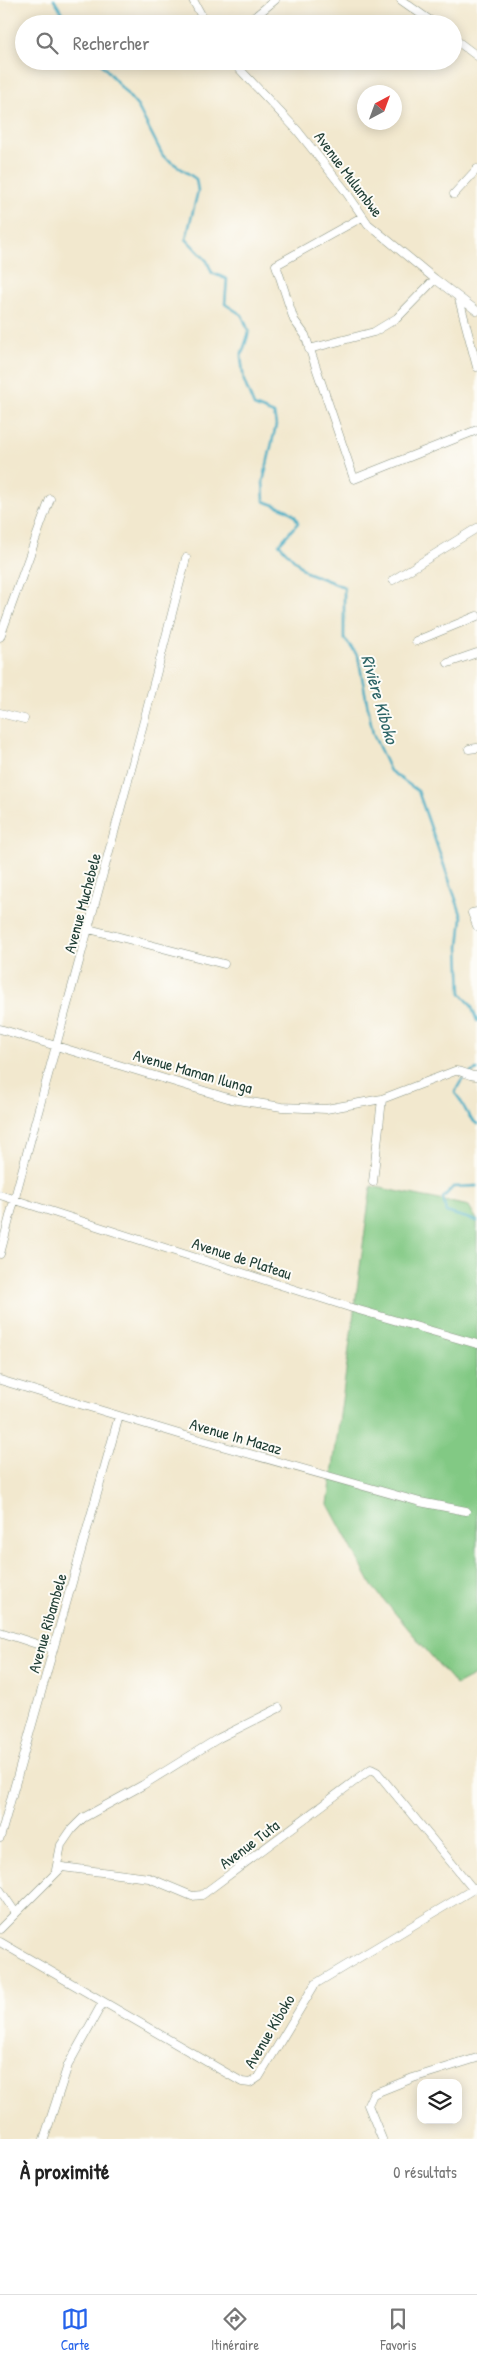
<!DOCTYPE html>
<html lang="fr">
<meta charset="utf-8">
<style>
body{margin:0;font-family:"Patrick Hand",sans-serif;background:#f2f2f2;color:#222}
.controls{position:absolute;right:15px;bottom:15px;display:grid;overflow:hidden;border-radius:10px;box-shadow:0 2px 12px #0003}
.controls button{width:45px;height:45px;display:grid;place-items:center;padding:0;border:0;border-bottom:1px solid #e0e0e0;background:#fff;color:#222;font:25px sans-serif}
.compass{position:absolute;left:357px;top:85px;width:45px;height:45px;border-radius:50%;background:#fff;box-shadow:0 2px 12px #0003;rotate:41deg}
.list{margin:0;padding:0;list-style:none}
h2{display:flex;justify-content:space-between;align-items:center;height:65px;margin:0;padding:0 20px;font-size:21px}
h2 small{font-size:16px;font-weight:400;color:#767676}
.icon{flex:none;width:28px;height:28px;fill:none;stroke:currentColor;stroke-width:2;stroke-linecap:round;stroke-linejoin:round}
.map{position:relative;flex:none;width:477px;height:2139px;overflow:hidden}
.search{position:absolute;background:#fff;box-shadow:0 2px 12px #0003;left:15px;right:15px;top:15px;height:55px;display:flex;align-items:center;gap:12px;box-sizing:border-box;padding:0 18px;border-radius:28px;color:#767676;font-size:19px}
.sheet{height:155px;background:#fff}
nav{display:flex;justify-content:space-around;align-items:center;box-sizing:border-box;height:70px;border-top:1px solid #e0e0e0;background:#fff;font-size:14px;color:#767676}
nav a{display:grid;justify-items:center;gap:2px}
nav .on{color:#2563eb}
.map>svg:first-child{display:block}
</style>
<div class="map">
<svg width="477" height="2139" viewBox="0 0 477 2139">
<rect width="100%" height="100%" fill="#fdfcf7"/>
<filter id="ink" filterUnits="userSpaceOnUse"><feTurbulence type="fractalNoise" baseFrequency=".02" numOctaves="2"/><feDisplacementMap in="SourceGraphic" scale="10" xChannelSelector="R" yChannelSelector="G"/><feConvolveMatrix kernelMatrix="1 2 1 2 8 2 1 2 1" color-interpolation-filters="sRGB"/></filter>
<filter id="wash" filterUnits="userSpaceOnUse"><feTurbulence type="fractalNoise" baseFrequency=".0096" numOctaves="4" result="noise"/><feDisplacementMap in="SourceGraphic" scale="20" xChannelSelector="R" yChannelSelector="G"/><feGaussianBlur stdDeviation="1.12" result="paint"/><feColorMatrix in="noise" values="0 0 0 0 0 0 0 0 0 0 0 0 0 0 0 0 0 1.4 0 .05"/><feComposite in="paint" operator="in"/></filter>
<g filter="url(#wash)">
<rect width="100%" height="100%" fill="#f2e8ce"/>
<path fill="#82c984" stroke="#50835c" d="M371,1186L469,1206L477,1220V1674L456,1685L372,1586L328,1504Z"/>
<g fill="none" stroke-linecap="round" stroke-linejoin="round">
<path stroke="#43abc3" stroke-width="2.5" d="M54,0L69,24
M99,61L138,107L163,156L196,179L198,191L186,239L207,261L212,273L227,279L225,304L242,315L249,332L241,357L244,381L254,406L274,414L276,425L263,482L264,501C277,507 294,508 298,523L279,544L306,572L344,587V638L358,656L373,734L390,771L418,791L462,917L459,947L461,993L471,1005L477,1021
M477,1070C465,1074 460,1081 455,1093C465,1104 465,1116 477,1124
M477,1186L453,1187L443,1198L446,1212L477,1221"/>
</g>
</g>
<g filter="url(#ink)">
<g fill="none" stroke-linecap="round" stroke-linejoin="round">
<defs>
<path id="minor" d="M193,0L206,24
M401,0L435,24
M246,24L275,0
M453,38L477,56
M232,61L297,130L344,189L368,224L435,279L477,311
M454,194L477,169
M362,217L276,265L294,320L305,335L354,479L477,430
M459,299L477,367
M309,349L374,332L397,318L435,279
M393,580L477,528
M0,637L50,499
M416,641L477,616
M448,663L477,653
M0,713L24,719
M469,749L477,748
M477,912L472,913L477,926
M89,929L224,964
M0,1029L231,1099L282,1107L326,1109L382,1099L455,1071C464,1070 468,1077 477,1076
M373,1182L382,1099
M0,1195L352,1308L477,1344
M0,1254C61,1022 128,791 186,558
M0,1380L179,1434L420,1502L466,1511
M0,1632L52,1649
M0,1838L119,1416
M56,1870L61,1845L72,1829L83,1818L143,1785L219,1738L279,1708
M0,1890L15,1912
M0,1929L62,1867L149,1878L192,1896L202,1895L371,1769L377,1772L473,1889
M0,1942L242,2082L250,2083L259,2077L315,1984L477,1887
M44,2139L68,2065L103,2002
M382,2139L368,2105L373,2094L413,2078L477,2058"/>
</defs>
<use href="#minor" stroke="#889281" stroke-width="9"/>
<use href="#minor" stroke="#fff" stroke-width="8"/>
</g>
</g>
<g text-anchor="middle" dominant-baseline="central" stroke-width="4" stroke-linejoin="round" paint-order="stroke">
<g font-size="16" fill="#1f3d34" stroke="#fdfcf7">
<text transform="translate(349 174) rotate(53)">Avenue Mulumbwe</text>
<text transform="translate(82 903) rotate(-75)">Avenue Muchebele</text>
<text transform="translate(193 1071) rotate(16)">Avenue Maman Ilunga</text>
<text transform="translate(242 1258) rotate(18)">Avenue de Plateau</text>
<text transform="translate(236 1436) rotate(16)">Avenue In Mazaz</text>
<text transform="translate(47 1623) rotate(-74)">Avenue Ribambele</text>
<text transform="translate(249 1844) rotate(-37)">Avenue Tuta</text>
<text transform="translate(269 2031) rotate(-59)">Avenue Kiboko</text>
</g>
<g font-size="18" font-style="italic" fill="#2c6466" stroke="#fdfcf7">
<text transform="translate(380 699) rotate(74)">Rivière Kiboko</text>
</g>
</g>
</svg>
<div class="controls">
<button><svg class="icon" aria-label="layers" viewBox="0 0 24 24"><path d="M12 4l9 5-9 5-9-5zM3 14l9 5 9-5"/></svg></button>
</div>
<svg class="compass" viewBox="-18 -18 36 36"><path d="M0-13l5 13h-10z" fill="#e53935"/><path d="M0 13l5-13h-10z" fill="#767676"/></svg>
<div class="search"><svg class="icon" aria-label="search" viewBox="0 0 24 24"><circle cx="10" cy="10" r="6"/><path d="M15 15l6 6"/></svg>Rechercher</div>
</div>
<section class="sheet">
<h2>À proximité<small>0 résultats</small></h2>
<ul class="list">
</ul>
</section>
<nav>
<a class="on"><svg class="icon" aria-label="map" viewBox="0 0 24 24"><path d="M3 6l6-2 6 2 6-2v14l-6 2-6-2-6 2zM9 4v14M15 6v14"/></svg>Carte</a>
<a><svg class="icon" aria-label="directions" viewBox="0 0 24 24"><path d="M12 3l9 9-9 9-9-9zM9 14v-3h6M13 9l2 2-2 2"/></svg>Itinéraire</a>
<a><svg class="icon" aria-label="saved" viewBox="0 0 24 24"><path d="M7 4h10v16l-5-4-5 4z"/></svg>Favoris</a>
</nav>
